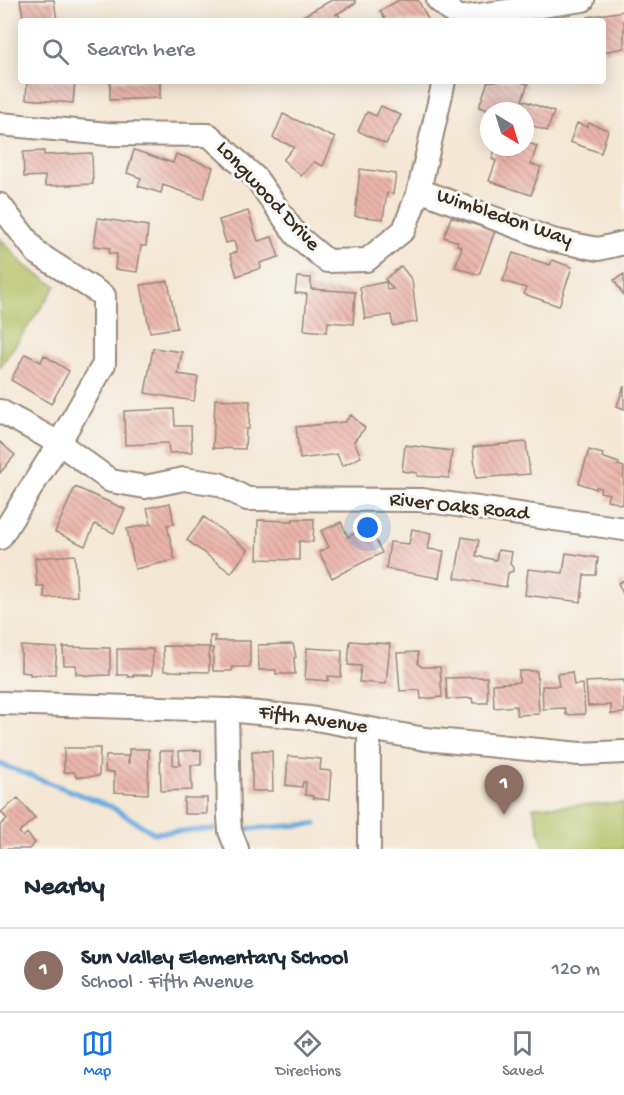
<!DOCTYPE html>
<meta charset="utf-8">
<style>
body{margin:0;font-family:"Gochi Hand",sans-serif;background:#f6f6f7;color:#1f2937}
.compass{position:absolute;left:480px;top:102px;width:54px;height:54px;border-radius:50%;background:#fff;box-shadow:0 3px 15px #0003;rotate:142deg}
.you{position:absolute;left:368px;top:528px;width:21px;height:21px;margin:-15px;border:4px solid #fff;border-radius:50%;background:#1a73e8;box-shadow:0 0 0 9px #1a73e833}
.badge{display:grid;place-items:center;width:39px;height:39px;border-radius:50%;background:#1a73e8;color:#fff;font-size:20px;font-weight:700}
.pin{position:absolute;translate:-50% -50px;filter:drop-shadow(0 2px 3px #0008)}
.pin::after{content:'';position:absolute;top:32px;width:21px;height:18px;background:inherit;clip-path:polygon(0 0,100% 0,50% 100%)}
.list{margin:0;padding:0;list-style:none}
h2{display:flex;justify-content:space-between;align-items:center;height:78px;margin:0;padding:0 24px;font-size:26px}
h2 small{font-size:20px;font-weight:400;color:#747a83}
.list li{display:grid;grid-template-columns:39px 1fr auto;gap:18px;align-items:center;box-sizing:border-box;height:84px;padding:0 24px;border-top:2px solid #e0e1e3}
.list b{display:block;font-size:22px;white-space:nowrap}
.list p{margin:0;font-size:20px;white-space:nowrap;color:#747a83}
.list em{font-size:20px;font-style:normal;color:#747a83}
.icon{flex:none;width:33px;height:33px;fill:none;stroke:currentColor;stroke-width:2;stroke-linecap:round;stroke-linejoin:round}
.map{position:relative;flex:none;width:624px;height:849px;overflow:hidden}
.search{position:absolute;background:#fff;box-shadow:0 3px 15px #0003;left:18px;right:18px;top:18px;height:66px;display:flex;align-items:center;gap:15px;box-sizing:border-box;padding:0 21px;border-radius:6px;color:#747a83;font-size:22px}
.sheet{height:162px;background:#fff}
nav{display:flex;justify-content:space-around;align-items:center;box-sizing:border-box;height:84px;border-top:2px solid #e0e1e3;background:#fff;font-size:16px;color:#747a83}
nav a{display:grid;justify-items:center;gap:3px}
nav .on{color:#1a73e8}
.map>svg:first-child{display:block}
</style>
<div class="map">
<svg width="624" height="849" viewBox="0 0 624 849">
<defs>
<pattern id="building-back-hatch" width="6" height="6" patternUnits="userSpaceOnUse" patternTransform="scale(1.5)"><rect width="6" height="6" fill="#ecb5aa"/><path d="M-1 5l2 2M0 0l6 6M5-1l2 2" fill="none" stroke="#c0938a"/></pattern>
</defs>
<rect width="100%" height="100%" fill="#f6f6f2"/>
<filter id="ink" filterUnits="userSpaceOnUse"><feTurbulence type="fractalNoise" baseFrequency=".0167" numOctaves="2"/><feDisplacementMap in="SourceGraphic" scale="12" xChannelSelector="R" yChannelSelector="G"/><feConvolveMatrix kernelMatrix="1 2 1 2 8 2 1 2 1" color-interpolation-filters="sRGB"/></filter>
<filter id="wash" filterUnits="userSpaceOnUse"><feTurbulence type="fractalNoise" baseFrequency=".008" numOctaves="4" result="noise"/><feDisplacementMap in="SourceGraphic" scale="24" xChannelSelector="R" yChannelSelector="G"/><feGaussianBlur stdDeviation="1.35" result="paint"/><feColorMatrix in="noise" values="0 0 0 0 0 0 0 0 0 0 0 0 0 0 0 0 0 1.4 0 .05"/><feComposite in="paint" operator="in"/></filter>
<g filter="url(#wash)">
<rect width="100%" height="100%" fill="#f4e7d4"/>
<path fill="#b2c063" stroke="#767540" stroke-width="1.5" d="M0,238L25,266L56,286L0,367Z
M624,803V849H544L533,807Z"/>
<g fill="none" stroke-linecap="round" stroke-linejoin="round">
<path stroke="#6cabdf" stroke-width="5" d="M0,764L110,806L154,833L215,829
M243,829L316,824"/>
</g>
<g id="blocks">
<path fill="url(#building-back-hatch)" d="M20,0H54L57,21H24Z
M332,0H355L356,3L335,15L338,14L342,21H301L299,18Z
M399,0H418L429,21H386L380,11Z
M624,11V48L603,52V21H588V17Z
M27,81H75L73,103L26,99Z
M110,81H160V98L110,100Z
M488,81H518L528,84L522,100L554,112L547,131L525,123V111H491L479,107Z
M381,106L401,115L386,144L358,131L367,112L376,116Z
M283,114L335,138L323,166L314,162L301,176L283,160L294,147L273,138Z
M577,123L587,127L589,123L608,130L601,153L570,142Z
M525,142L537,146L531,164L541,167L531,195L489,181L496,161L492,159L496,147H525Z
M134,150L173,163L176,154L213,167L203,199L163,185L161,193L138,186L141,178L127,173Z
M44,151V155L92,153L93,184L45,186V176L24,177L23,152Z
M360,169L396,174L393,194L387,193L383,219L355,216Z
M248,211L258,241L272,237L279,257L260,263L261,268L237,276L230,254L237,252L234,241L226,243L219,220Z
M451,217L495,231L479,275L455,267L462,247L457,245L458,242L444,237Z
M98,218L148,226L146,246H141L137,272L115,269L117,254L109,253L110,248L94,246Z
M513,253L550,265L552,260L572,267L559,306L524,294L526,288L503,281Z
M401,266L412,280L417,322L393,326L391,315L365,319L360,287L386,282L387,290L393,289L385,279Z
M624,274V296L614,280Z
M297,277L311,278V289L355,292L353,324L328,322L327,332L304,330L307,294L295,293Z
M168,281L177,328L150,332L141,285Z
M153,348L182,352L178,374L198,377L194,401L145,393Z
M25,354L41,362L44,355L69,371L51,404L11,380Z
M624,386V409L617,406Z
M215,399L250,401L249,429H246L245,449L213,448Z
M174,409L175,426H191L192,452L169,453L168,443L125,445L124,411Z
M351,415L365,428L354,441L361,457L342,466L337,454L300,459L296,427L345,422Z
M0,442L15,455L0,473Z
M526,442L530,474L476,478L473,447Z
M405,445L452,451L449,478L417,476V473L402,471Z
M589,450L603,454L602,457L619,463L618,465L624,467L623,505L607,500L609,494L600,492L601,488L596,487V489L579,483Z
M75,487L125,509L114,533L95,524L85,546L55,532Z
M170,503L174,524L167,525L175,560L135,569L127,529L151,524L147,508Z
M204,517L248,550L231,573L187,540Z
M293,519H314L313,542L299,541V560L257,559L258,520L293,521Z
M341,522L348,537L369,526L382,553L332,578L319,552L329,547L321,531Z
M412,529L431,533L428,549L444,551L439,578L386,569L390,542L409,544Z
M462,537L479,540L476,556L496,560L498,550L512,552L510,564L513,567V571L508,573L506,587L455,578Z
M566,553L598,558L596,575H584L581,602L525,595L528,569L563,573Z
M75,555L77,596L44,598V586H37L35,558Z
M624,580V596L618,583Z
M210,636H215V641H250V667H233L232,671H213V648H210Z
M350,641L390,644L386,684L359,682L361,666L348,665Z
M293,644L296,657L294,658L295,674H276V670H259L258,645Z
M21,646L57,648L55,674L30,675V673L21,672Z
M163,646L209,647V672L164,671Z
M63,647L110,648V675L86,676V675L76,674V665H64Z
M307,648L342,650L341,677L328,676V681L305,679Z
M117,649H153L152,675H133V677H128V675H117Z
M418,652V664L422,667H440L442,697L421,699L420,690L400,691L397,653Z
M519,671H537L539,714L517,715L516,706L494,708L493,684L519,682Z
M572,672L574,685L583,684L585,714L566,715L565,708L543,709L542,686H559L557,674Z
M487,677L488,703H473L472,698L447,699L446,678Z
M624,680V713L611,714V705L588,706L586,682Z
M64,748H100L99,776L76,777L74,772H64Z
M129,749H149L148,794L114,792V772H105L106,756H128V763H129Z
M201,750V765H191L192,790L161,791L160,751H173V765H180L179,751Z
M252,751H272L273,791H252Z
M288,756L321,759L320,770L331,771L329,800L313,798V796L305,795L306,782H303L302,787L286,785Z
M18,798L35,818L19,832L23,837L27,833L35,843L29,849H0V825L7,819L1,812Z
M184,798H207V814H184Z"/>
</g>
</g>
<g filter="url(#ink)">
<use href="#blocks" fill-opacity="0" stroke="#988879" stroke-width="1.5"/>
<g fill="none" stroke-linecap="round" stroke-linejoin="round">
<defs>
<path id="minor" d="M438,0L459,18
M459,18L583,0
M0,124L108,134L209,135L256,178L296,235L327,261L367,260L404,230L419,190L444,81
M419,190L552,240L598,249L624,243
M0,205L37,253L104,296V364L59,443L0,538
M0,411L59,443L111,481L145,487L184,479L219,484L247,499L422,500L624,529
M0,703L227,710L310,718L425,739L580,754L624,752
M227,710L229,817L230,831L237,849
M369,849V729"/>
</defs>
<use href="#minor" stroke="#988879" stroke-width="26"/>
<use href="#minor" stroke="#fff" stroke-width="22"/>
</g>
</g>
<g text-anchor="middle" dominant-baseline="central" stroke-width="6" stroke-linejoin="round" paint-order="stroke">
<g font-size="21" fill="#3b2a1e" stroke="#f6f6f2">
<text transform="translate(267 197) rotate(47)">Longwood Drive</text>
<text transform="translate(504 219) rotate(19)">Wimbledon Way</text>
<text transform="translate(459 508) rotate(6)">River Oaks Road</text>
<text transform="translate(313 721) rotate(8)">Fifth Avenue</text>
</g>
</g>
</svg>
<svg class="compass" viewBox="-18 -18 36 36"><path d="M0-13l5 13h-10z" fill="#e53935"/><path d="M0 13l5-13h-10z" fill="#747a83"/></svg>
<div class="you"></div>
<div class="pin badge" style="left:504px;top:815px;background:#8d6e63">1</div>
<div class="search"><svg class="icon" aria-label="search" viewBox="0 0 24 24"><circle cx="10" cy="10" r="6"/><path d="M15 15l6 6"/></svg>Search here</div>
</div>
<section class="sheet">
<h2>Nearby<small></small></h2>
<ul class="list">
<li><span class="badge" style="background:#8d6e63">1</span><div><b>Sun Valley Elementary School</b><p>School · Fifth Avenue</p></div><em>120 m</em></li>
</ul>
</section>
<nav>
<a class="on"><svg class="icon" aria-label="map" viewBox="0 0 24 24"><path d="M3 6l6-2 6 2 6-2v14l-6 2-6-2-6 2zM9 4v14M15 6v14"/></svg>Map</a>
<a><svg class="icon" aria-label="directions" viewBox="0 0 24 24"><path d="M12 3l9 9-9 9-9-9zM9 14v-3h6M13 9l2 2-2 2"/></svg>Directions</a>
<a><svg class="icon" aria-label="saved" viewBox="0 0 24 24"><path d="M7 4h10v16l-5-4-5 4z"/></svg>Saved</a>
</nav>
